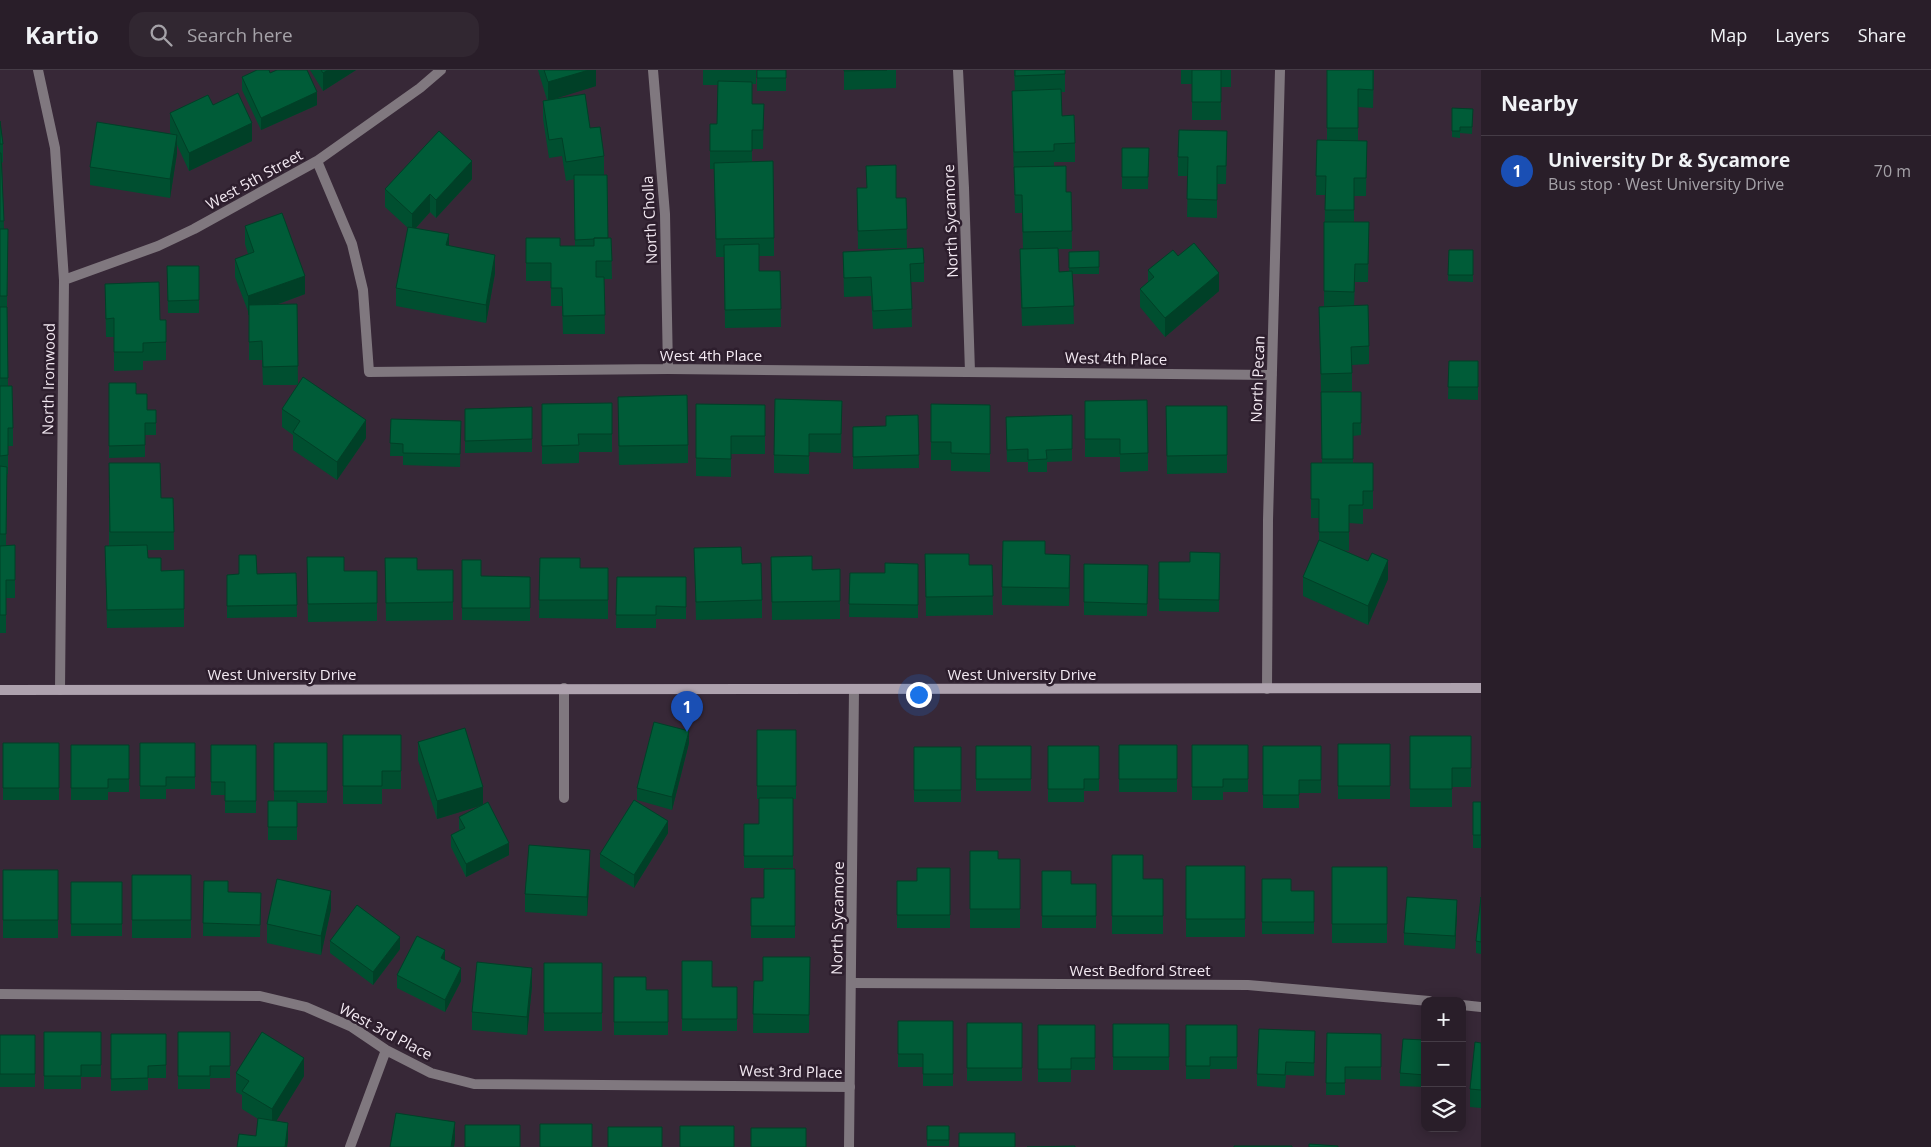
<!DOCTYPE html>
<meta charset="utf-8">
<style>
body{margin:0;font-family:"Open Sans",sans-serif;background:#312731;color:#f1f3f6}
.controls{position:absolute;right:15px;bottom:15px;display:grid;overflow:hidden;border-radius:10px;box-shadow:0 2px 12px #0003}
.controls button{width:45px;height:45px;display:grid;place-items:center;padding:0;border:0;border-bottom:1px solid #453c46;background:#291e29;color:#f1f3f6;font:25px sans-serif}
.you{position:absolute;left:918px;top:624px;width:18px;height:18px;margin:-12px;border:4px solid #fff;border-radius:50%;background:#1a73e8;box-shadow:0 0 0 8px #1a73e833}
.badge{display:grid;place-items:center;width:32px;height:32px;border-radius:50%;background:#bca0f2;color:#fff;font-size:16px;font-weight:700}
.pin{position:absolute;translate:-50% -41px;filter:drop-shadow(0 1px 2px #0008)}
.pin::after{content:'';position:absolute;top:26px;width:18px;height:15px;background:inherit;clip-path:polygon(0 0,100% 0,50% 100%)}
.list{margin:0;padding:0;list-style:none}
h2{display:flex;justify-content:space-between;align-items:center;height:65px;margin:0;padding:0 20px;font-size:21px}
h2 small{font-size:16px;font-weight:400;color:#a5a2a8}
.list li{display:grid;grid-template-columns:32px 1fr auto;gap:15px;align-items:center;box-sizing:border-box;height:70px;padding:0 20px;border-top:1px solid #453c46}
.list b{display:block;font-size:19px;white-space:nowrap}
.list p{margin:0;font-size:16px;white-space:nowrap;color:#a5a2a8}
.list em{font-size:16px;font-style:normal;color:#a5a2a8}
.icon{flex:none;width:28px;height:28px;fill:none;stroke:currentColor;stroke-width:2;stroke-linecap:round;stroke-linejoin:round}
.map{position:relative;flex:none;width:1481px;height:1077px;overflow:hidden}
header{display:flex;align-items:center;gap:30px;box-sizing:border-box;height:70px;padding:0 25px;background:#291e29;border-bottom:1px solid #453c46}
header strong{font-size:24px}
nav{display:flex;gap:28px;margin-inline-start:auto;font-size:18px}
.search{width:350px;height:45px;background:#312731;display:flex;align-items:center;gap:12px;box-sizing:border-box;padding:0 18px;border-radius:15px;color:#a5a2a8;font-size:19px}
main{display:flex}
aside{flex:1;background:#291e29}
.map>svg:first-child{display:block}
</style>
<header>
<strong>Kartio</strong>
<div class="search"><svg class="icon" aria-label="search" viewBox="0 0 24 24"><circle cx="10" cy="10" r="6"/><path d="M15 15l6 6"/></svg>Search here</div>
<nav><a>Map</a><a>Layers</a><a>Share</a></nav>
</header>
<main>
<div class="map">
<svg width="1481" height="1077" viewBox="0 0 1481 1077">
<rect width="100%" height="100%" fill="#372837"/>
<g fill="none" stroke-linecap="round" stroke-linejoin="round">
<path stroke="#80787f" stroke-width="10" d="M38,0L55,78L64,210L60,620
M653,0L665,144L668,299
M958,0L964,118L970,302
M317,91L352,174L363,220L369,302L668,299L1272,305
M64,210L158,176L194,159L317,91L420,18L441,0
M564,618V728
M1267,619L1268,450L1280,0
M851,913L1248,915L1429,931
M0,924L260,926L306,937L352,957L386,980L431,1003L474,1014L850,1017
M1462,935L1481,937
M350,1077L386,980"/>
<path stroke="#80787f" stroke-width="10" d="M849,1077L854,619"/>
<path stroke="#aea2ae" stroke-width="10" d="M0,620L1481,618"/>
</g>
<path fill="#004f30" d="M310,0H356L323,21Z
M538,0H596V16L553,29L590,58L604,86V105L608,168H611L612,209H604L605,264H563L562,236H551V211H526V168L560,176H575L574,109L566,111L562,86L549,88L543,49V31L547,30Z
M703,0H756V14H752V34H764L763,79H752V92L774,168V186H759V201H780L781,257L725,258L724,187H716L714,99H710V54H717L718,15H703Z
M757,0H786V21H757Z
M844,0H896V18L844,20Z
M1014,0H1065V22H1061L1062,46L1075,73V92H1054V96L1066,122H1071L1072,179H1058L1059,202L1069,201V182L1099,181V204H1072L1074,254L1022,256L1020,197V179H1023L1022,143H1015L1012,39V21H1015Z
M1181,0H1231V17H1221V50H1192V14H1181Z
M1327,0H1374L1373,38L1358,37V71H1367L1366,126H1354V152H1369L1368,212H1355L1354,236L1369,276V294L1352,295V321L1321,322L1319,237L1324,236L1325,125H1316L1317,70H1327Z
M270,3L317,35L261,60L242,20V7Z
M213,35L252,71L189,101L177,75V83L170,128L90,115V97L171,64L170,62V43Z
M1452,38L1473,39L1472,64L1460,63V68L1452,67Z
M0,51L3,74V92L2,93L4,159H8L7,237L8,316L13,358V376H8V404H7L6,476L15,475V528H6V563H0Z
M1227,61L1226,114H1217V148L1187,147L1188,106H1178V87Z
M1122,78H1149L1148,119H1122Z
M472,109L436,148L430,142L416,158L449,176L495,203L486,253L396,236V218L408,158L385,137V119Z
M857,118L896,128H906L907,178L858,179Z
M245,156L305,224L276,235L297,234L298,315H263L262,290H249V244L235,207V189L248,184L245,174Z
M1449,180H1473V212L1448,211Z
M843,182L924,193V212H911L912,257L873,259L871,226L844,227Z
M1178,186L1219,221L1165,267L1140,237V219L1148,212V200Z
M167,196H199V243H168Z
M105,214L160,250L166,272V290L143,291V300L114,301V267H106Z
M1449,291H1478V330L1448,329Z
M109,313L136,324L147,340H156V365H145V387L109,388Z
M1321,322H1361V365L1353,366V393H1373V439H1363V454L1349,453V481L1344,480L1388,509L1368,555L1303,526V507L1319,471V448H1311V393H1322Z
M842,331L841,383L809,382V404L774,403V385Z
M1085,331L1148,383V401L1120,402V387H1085Z
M612,333V382H579V393L542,394V334Z
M696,334L765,335V384H731V407L696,406Z
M931,334L990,335V402L951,401V390H931Z
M1166,336H1227V403L1167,404Z
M532,337V382L465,383V339Z
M282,339L366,368L337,410L293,380V365L282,357Z
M618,345L688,375V393L619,395Z
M918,345L919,398L853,399V357L886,356Z
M1072,345V391L1047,392V402H1028V392H1007L1006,359Z
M391,349L461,351L460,397L403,395V386H390Z
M109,393L161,428H173L174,480H148V488L161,501L184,500V557L107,558L105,476H109Z
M694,478L742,494L762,530V548L696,550Z
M1220,483L1219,542L1159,541V492H1190Z
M925,484L969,495H992L993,545L926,546Z
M1045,484L1070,503L1069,536L1002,535V517Z
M307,487L344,501H377V551L308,552Z
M771,487L812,500L840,499V549L772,550Z
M385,488L417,500H453V550L386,551Z
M540,488L580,498H608V549L539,548Z
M462,490L481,506L530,507V551L462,550Z
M918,494V548L849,547L850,503H885Z
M1084,494L1148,495L1147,546L1084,545Z
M296,503L297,547L227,548V505Z
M617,507H686V549H656V558H616Z
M757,660H796V729H793V798H744V754H759V729H757Z
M343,665H401V719H382V734H343Z
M1410,666H1471V717H1452V737H1410Z
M418,672L483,734L509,785L466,807L451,777V765L460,760L459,759V747L479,736L437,749L418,690Z
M3,673H59V730H3Z
M140,673H195V719H166V729H140Z
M274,673H327V733H297V770H268V731H274Z
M689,673L672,740L637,730V718Z
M1338,674H1390V729H1338Z
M71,675H129V722H108V730H71Z
M211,675H256V743H225V725H211Z
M1119,675H1177V722H1119Z
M1192,675H1248V722H1223V730H1192Z
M976,676H1031V721H976Z
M1048,676H1099V721H1084V732H1048Z
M1263,676H1321V723H1299V738H1263Z
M914,677H961V732H914Z
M1473,732H1481V778H1473Z
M668,763L634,818L600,797V784Z
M970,781L998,789H1020V858H970Z
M1112,785L1143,809H1163V864H1112Z
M1186,796H1245V867H1186Z
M1332,797H1387V873H1332Z
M590,798L587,846L525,842V824Z
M950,798V858H897V811H917Z
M795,799V868H751V828H764Z
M3,800H58V868H3Z
M1042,801L1071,814H1096V858H1042Z
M132,805H191V868H132Z
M1262,809L1291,821H1314V864H1262Z
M204,811L228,822L261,835L260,867L203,866Z
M71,812H122V866H71Z
M1481,827V884L1476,883V871Z
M331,839L321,885L267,873V854Z
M1457,843L1455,879L1404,875V863Z
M330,871L400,879L373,915L330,883Z
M810,887L809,963H753L754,911H763Z
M445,891L461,911L445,942L397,918V905Z
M682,891L712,917H737V961H682Z
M544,893H602V961H544Z
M614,907L646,920H668V965H614Z
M532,916L527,965L472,960V942Z
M898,951H953V1016H923V997H898Z
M967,953H1022V1011H967Z
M1113,954H1169V1000H1113Z
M1038,955H1095V1000H1071V1012H1038Z
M1186,955H1237V999H1210V1009H1186Z
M44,962H101V1007H81V1019H44Z
M178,962H230V1008H210V1019H178Z
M1327,963L1381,964V1010L1345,1009V1025H1326Z
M111,964H166V1008H148V1020L111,1021Z
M0,965H35V1017H0Z
M1425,970V1017L1400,1016V1003Z
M1315,973L1314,1006L1286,1005L1285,1018L1257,1016V1004Z
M1481,973V1038L1470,1037V1019Z
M236,1003L304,1006L276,1051L288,1071L256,1066L258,1049L242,1039V1025L236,1022Z
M927,1056H949V1076H927Z"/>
<path fill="#004027" d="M328,0H356L323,21V3Z
M589,0H596V16L548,31V12Z
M317,22V35L261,60V48Z
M252,53V71L189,101V83Z
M177,65V83L170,128V109Z
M472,91V109L436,148V130Z
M430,124V142L412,162V144Z
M449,164V182L446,175Z
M495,185V203L486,253V235Z
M1219,203V221L1165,267V248Z
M305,206V224L248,245V226Z
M366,350V368L337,410V392Z
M1070,485V503L1069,536V518Z
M1388,490V509L1368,555V536Z
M689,661V673L672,740V727Z
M483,717V735L437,749V731Z
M668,751V763L634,818V805Z
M509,773V785L466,807V794Z
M590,780V798L587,846V827Z
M331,821V839L321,885V866Z
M1457,830V843L1455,879V866Z
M400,867V879L373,915V902Z
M445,880V892L441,888Z
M461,898V911L445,942V930Z
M532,898V916L527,965V947Z
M304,988V1006L272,1058V1039Z
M455,1052V1071L454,1077H451Z
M288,1053V1071L287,1077H285Z"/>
<path fill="#005c38" stroke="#004027" d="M257,0H269L270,3L277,0H307L317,22L261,48L242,7Z
M321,0H328L323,3Z
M544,0H589L548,12Z
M757,0H786V8H757Z
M844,0H887L844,1Z
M1015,0H1065V4L1015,6Z
M1192,0H1221V32H1192Z
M1327,0H1373V20L1358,19V58H1327Z
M718,11L752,12V34H764L763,60H752V81H710V54H717Z
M1061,19L1062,46L1074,45L1075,73L1054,74V81L1014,82L1012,21Z
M238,23L252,53L189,83L170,43L208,25L213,35Z
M585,24L590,58L600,57L604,86L566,92L562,68L549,70L543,31Z
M1452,38L1473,39L1472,57H1460V61H1452Z
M0,51L3,74H0Z
M97,52L177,65L170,109L90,97Z
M1179,60L1227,61L1226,96H1217V130L1187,129L1188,87H1178Z
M439,61L472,91L436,130L430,124L412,144L385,119Z
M1317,70L1367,71L1366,108H1354V140H1325L1326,106H1316Z
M1122,78H1149L1148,107H1122Z
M0,83H1L4,151H0Z
M773,91L774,168L716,169L714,93Z
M896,95V128H906L907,159L858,161L857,118H867L866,96Z
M1066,96V122H1071L1072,161L1023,162L1022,125H1015L1014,97Z
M574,105H607L608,168H594V169L575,170Z
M282,143L305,206L248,226L235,189L254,182L245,156Z
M1324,152H1369L1368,194H1355L1354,222L1324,221Z
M408,157L449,164L446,175L495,185L486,235L396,218Z
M0,159H8L7,226H0Z
M526,168H560V176H594V168H611L612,191H596V207H604L605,245L563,246L562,218H551V193H526Z
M1194,173L1219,203L1165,248L1140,219L1154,207L1148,200L1173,180L1178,186Z
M759,174V201H780L781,239L725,240L724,175Z
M923,178L924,193L910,194L912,239L873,241L871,207L844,208L843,182Z
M1058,178L1059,202L1072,201L1074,236L1022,238L1020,179Z
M1449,180H1473V205H1448Z
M1099,181V197L1069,198V182Z
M167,196H199V230L168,231Z
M159,212L160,250H166V272L143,273V282H114V248L106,249L105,214Z
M297,234L298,296L263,297L262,271L249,272V235Z
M1368,235L1369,276L1351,277L1352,303L1321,304L1319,237Z
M0,237H7L8,308H0Z
M1449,291H1478V317H1448Z
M303,307L366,350L337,392L293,362L300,351L282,339Z
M109,313H136V324H147V340H156V353H145V375L109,376Z
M0,316H12L13,358H8V385L0,386Z
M1321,322H1361V353H1353V389H1322Z
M687,325L688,375L619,376L618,327Z
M775,329L842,331L841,364H809V386L774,385Z
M1147,330L1148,383L1120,384V369H1085V331Z
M612,333V364H578L579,375L542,376V334Z
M696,334L765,335V366H731V389L696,388Z
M931,334L990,335V384L951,383V372H931Z
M1166,336H1227V385L1167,386Z
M532,337V369L465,371V339Z
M918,345L919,385L853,387V357L886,356V346Z
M1072,345V379L1046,380L1047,389L1028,390V379L1007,380L1006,347Z
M391,349L461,351L460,384L403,383V374L390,373Z
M109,393H160L161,428H173L174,462H110Z
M1311,393H1373V421H1363V435H1349V462H1319V429H1311Z
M0,396L7,397L6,464H0Z
M1319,470L1368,491L1372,483L1388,490L1368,536L1303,507Z
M1003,471H1045V484L1070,485L1069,518L1002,517Z
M15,475V510H6V545H0V476Z
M147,475L148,488H161V501L184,500V539L107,540L105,476Z
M741,477L742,494L761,493L762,530L696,532L694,478Z
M1190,482L1220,483L1219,530L1159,529V492H1190Z
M925,484H969V495H992L993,526L926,527Z
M239,485H256L257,504L296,503L297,535L227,536V505L239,504Z
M812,486V500L840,499V531L772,532L771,487Z
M307,487H344V501H377V533L308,534Z
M385,488H417V500H453V532L386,533Z
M540,488H580V498H608V530H539Z
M462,490H481V506L530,507V538H462Z
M885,493L918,494V535L849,534L850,503H885Z
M1084,494L1148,495L1147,534L1084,532Z
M617,507H686V537L656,536V545H616Z
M654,652L689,661L672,727L637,718Z
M465,658L483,717L437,731L418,672Z
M757,660H796V716H757Z
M343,665H401V701H382V716H343Z
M1410,666H1471V698H1452V719H1410Z
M3,673H59V718H3Z
M140,673H195V707H166V716H140Z
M274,673H327V721H274Z
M1338,674H1390V716H1338Z
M71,675H129V709H108V718H71Z
M211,675H256V731H225V712H211Z
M1119,675H1177V709H1119Z
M1192,675H1248V709H1223V717H1192Z
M976,676H1031V709H976Z
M1048,676H1099V709H1084V719H1048Z
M1263,676H1321V710H1299V725H1263Z
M914,677H961V720H914Z
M759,728H793V786H744V754H759Z
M634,730L668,751L634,805L600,784Z
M268,731H297V757H268Z
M488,732L509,773L466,794L451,765L465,758L459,747Z
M1473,732H1481V765H1473Z
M529,775L590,780L587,827L525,824Z
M970,781H998V789H1020V839H970Z
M1112,785H1143V809H1163V846H1112Z
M1186,796H1245V849H1186Z
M1332,797H1387V854H1332Z
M917,798H950V845H897V811H917Z
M764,799H795V856H751V828H764Z
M3,800H58V850H3Z
M1042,801H1071V814H1096V846H1042Z
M132,805H191V850H132Z
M277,809L331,821L321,866L267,854Z
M1262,809H1291V821H1314V852H1262Z
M204,811H228V822L261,823L260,855L203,853Z
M71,812H122V854H71Z
M1407,827L1457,830L1455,866L1404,863Z
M1481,827V872L1476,871Z
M357,835L400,867L373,902L330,871Z
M417,866L445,880L441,888L461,898L445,930L397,905Z
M763,887H810L809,945L753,944L754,911H763Z
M682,891H712V917H737V949H682Z
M477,892L532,898L527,947L472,942Z
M544,893H602V943H544Z
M614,907H646V920H668V952H614Z
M898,951H953V1004H923V984H898Z
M967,953H1022V998H967Z
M1113,954H1169V987H1113Z
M1038,955H1095V988H1071V999H1038Z
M1186,955H1237V987H1210V996H1186Z
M1259,959L1315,961L1314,993L1286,992L1285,1005L1257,1004Z
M44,962H101V995H81V1006H44Z
M178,962H230V996H210V1006H178Z
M262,962L304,988L272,1039L242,1021L249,1011L236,1003Z
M1327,963L1381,964V997H1345V1013H1326Z
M111,964H166V995L148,996V1008L111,1009Z
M0,965H35V1004H0Z
M1403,969L1425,970V1005L1400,1003Z
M1475,972L1481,973V1020L1470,1019Z
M396,1043L455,1052L451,1077H390Z
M258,1048L288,1053L285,1077H237L239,1064L256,1066Z
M540,1054H592V1077H540Z
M465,1055H520V1077H465Z
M680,1056H734V1077H680Z
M927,1056H949V1070H927Z
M608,1057H662V1077H608Z
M751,1058H806V1077H751Z
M959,1063H1015V1077H959Z
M1309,1074L1338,1076V1077H1309Z
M1075,1076V1077H1027Z
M1234,1076H1292V1077H1234Z"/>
<g text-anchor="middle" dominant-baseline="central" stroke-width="5" stroke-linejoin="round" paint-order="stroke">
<g font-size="15" fill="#f3e9f2" stroke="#2d1e2d">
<text transform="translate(254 109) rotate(-29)">West 5th Street</text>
<text transform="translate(649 150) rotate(-93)">North Cholla</text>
<text transform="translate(950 151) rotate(-92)">North Sycamore</text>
<text x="711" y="285">West 4th Place</text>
<text transform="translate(1116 288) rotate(1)">West 4th Place</text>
<text transform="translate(48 309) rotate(-89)">North Ironwood</text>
<text transform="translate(1257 309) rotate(-88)">North Pecan</text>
<text x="282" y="604">West University Drive</text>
<text x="1022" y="604">West University Drive</text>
<text transform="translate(837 848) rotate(-89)">North Sycamore</text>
<text x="1140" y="900">West Bedford Street</text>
<text transform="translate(386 961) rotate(28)">West 3rd Place</text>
<text transform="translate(791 1001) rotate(1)">West 3rd Place</text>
</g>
</g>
</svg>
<div class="controls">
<button>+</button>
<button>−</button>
<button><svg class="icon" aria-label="layers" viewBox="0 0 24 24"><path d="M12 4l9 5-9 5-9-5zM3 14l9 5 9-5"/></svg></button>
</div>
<div class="you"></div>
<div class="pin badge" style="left:687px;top:662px;background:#1a4fb4">1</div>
</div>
<aside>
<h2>Nearby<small></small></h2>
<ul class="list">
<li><span class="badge" style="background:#1a4fb4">1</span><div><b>University Dr &amp; Sycamore</b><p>Bus stop · West University Drive</p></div><em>70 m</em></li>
</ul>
</aside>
</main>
